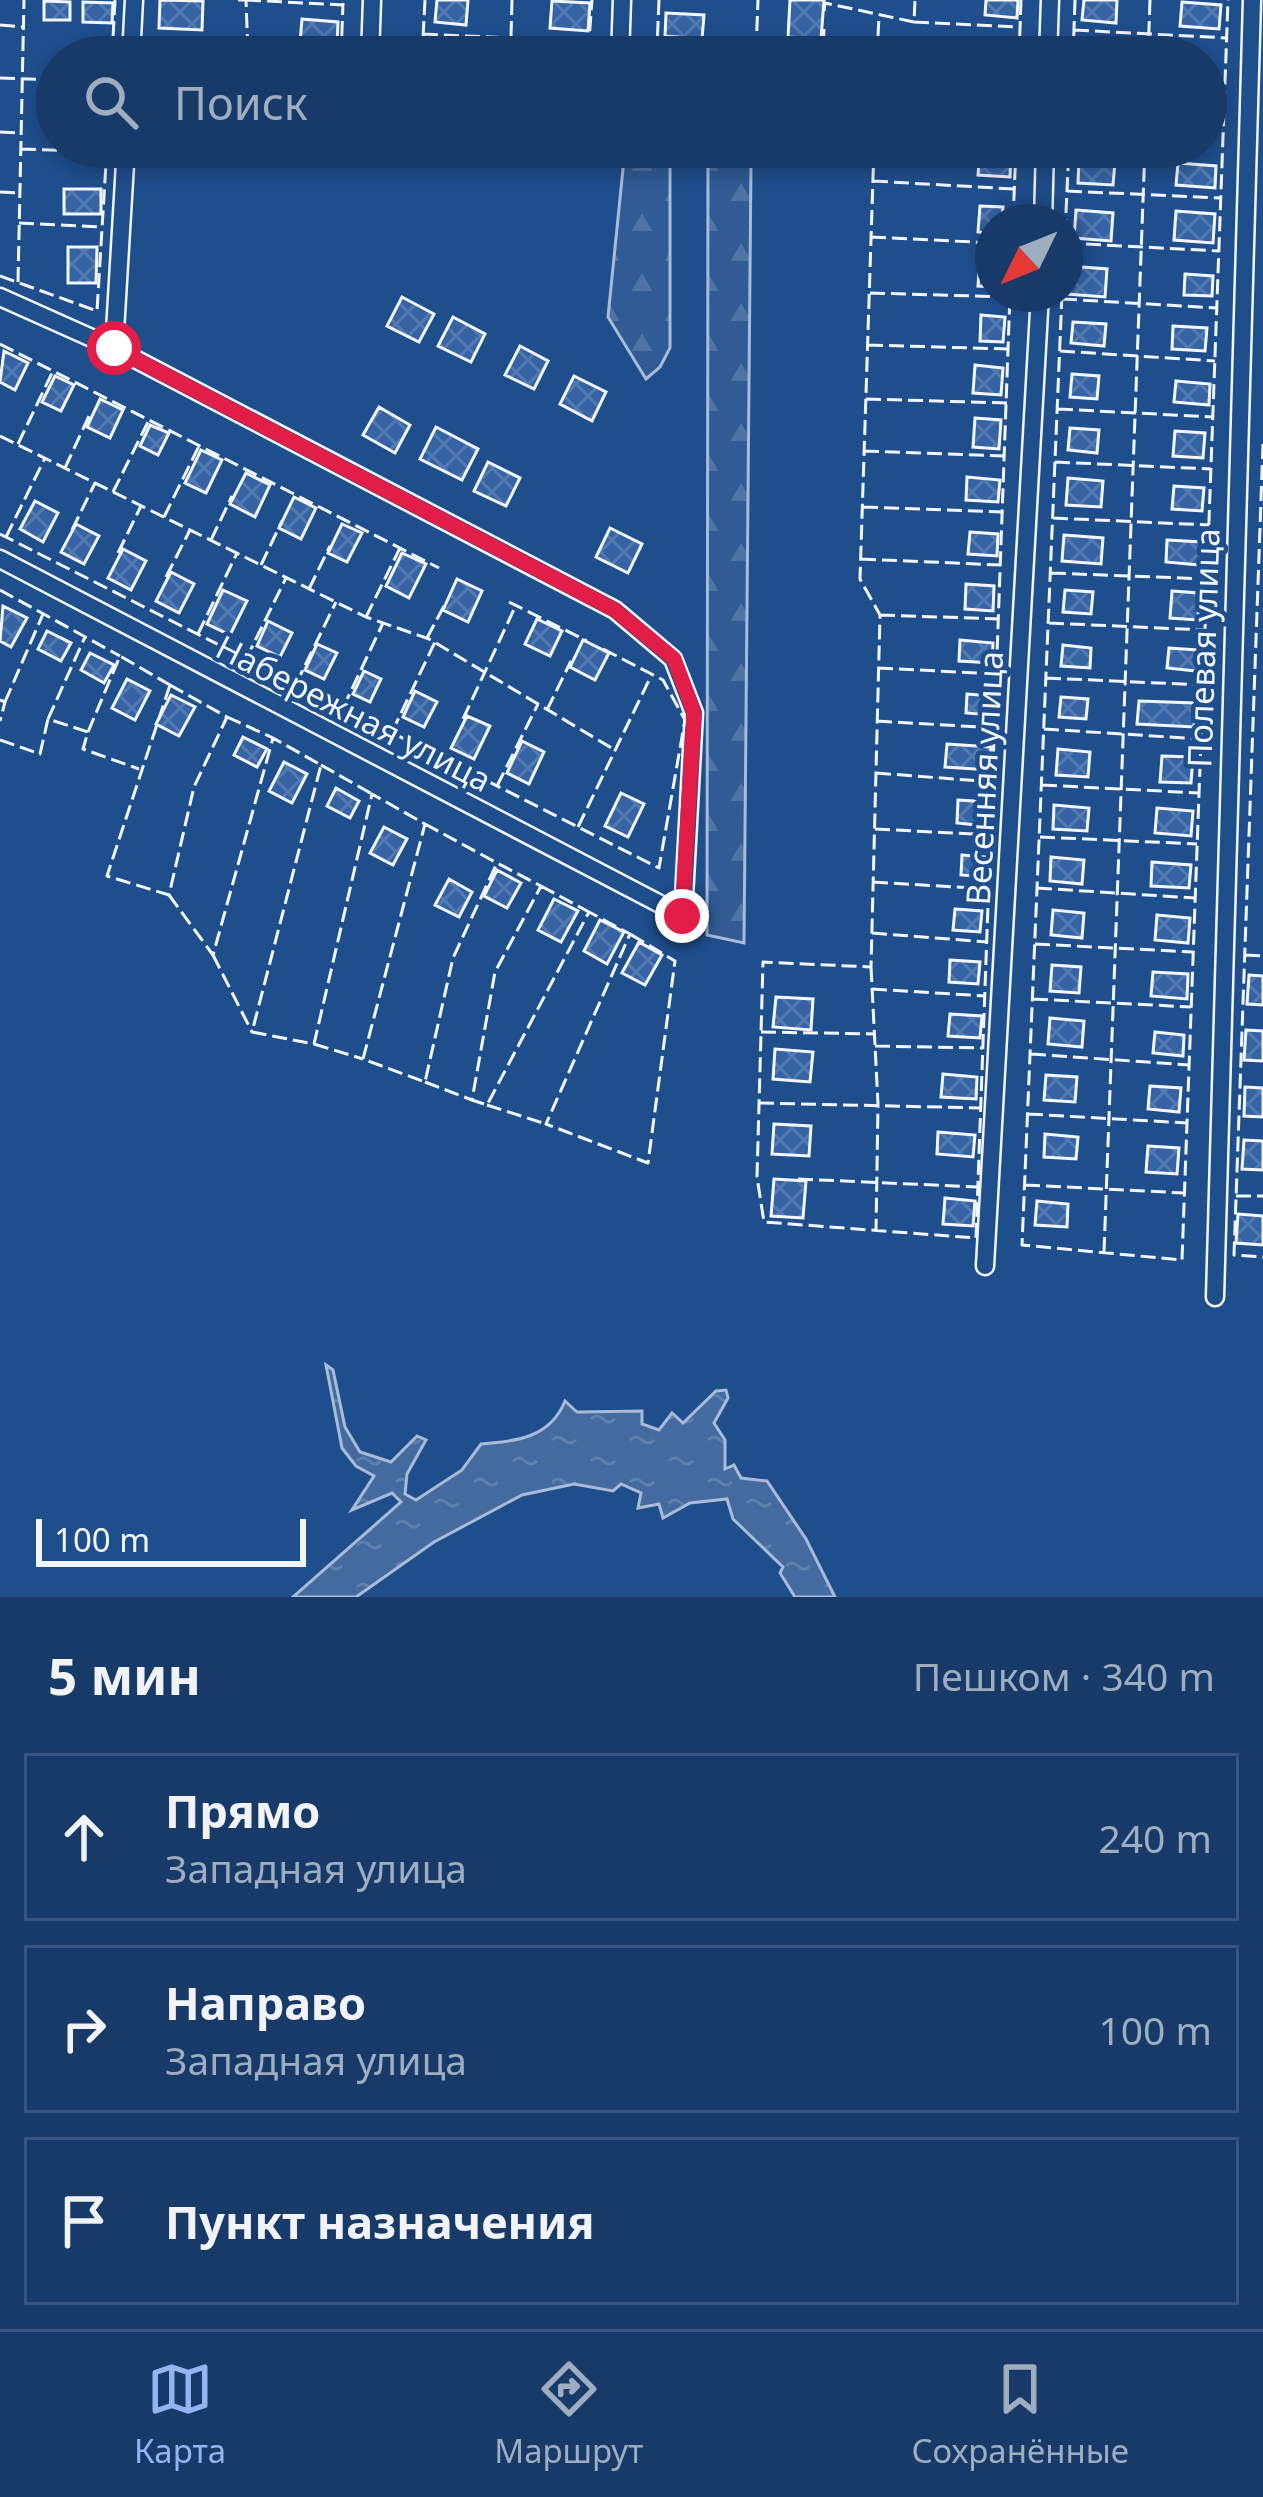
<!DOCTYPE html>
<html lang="ru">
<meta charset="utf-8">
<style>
body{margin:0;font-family:"Noto Sans",sans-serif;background:#20416f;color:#f1f3f6}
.compass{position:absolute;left:975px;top:204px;width:108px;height:108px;border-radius:50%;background:#173a69;box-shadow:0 6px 18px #0003;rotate:227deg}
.scale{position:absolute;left:36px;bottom:30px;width:270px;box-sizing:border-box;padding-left:12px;border:6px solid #f2f6ff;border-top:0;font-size:33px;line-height:42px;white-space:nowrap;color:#f2f6ff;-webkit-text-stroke:9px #1f4e8c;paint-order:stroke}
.stop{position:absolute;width:36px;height:36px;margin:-27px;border:9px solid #e11d48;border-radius:50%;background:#fff}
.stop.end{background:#e11d48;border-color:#fff;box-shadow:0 3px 12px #0008}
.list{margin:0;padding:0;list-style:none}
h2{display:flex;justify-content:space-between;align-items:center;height:156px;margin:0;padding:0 48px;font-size:51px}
h2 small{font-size:39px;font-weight:400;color:#9eadc0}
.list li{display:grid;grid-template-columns:78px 1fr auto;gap:36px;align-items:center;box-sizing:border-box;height:168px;margin:0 24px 24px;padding:0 24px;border:3px solid #36547d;border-radius:0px}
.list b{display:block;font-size:45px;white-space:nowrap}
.list p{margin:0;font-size:39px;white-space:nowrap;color:#9eadc0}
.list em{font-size:39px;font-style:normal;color:#9eadc0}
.icon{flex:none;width:66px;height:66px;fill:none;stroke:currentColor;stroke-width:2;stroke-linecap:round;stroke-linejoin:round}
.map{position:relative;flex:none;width:1263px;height:1597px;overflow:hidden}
.search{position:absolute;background:#173a69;box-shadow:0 6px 18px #0003;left:36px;right:36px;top:36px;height:132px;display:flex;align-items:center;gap:30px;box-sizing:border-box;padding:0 42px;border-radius:66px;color:#9eadc0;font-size:45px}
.sheet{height:732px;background:#173a69}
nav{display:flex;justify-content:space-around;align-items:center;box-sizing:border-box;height:168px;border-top:3px solid #36547d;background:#173a69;font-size:33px;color:#9eadc0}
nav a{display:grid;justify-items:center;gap:6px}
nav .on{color:#95b2f1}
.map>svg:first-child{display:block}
</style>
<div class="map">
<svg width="1263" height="1597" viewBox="0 0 1263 1597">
<defs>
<pattern id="forest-firs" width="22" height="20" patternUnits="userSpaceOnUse" patternTransform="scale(3)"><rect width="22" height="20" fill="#305b95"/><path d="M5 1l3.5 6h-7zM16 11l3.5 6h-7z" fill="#4e73a5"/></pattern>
<pattern id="water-ripples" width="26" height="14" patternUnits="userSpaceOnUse" patternTransform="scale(3)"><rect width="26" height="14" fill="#446ba0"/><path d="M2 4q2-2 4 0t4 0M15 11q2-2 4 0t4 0" fill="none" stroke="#5f81ae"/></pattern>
<pattern id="building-cross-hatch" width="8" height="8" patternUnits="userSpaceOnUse" patternTransform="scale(3)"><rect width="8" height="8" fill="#3563a3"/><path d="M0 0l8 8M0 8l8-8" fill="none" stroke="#537ab1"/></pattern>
</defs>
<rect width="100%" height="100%" fill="#1f4e8c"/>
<path fill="url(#forest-firs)" stroke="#a8bbd7" stroke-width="3" d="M708,148L751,161L744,943L707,935Z
M670,150V348L660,367L646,379L608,317L624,159Z"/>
<path fill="url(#water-ripples)" stroke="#a8bbd7" stroke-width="3" d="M326,1365L333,1370L345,1427L360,1452L391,1462L417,1436L426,1440L407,1474L405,1494L416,1500L462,1470L481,1444C517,1441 550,1438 565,1401L577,1412L642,1411V1424L659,1430L672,1413L683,1423L716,1391L726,1390L728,1398L714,1423L725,1440V1469L734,1465L741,1478L767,1481L806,1539L835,1597H795L780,1573L783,1567L733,1519L727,1499L690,1503L663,1518L659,1504L638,1508L641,1493L621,1484L613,1491L574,1484L522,1495L434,1542L356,1597H293L401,1502L392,1493L352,1510L374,1476L356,1466L342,1448Z"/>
<path fill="url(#building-cross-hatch)" stroke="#f2f6ff" stroke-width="3" d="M160,0L203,1L202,30L159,28Z
M437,0H468L466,25L435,22Z
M790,0H824L821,39L788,37Z
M986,0H1018L1017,18L985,15Z
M1084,0H1117L1116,23L1082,20Z
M44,1L70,2V20H44Z
M552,1L590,3L588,31L550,28Z
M83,2L113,3L112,23L83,22Z
M1182,2L1221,5L1219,29L1180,26Z
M666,13L704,15L702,39L665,36Z
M302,19L338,22L337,45L300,42Z
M76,44L109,46L108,57H75Z
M980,151L1011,153L1010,177L978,175Z
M1079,159L1115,162L1113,185L1078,183Z
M1178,163L1216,166L1215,188L1176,185Z
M64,189H101V214H64Z
M980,206L1003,207L1002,222H993V234L978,232Z
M1076,210L1113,213L1111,241L1074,238Z
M1176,211L1215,214L1213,243L1174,240Z
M68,247H97L96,283H68Z
M980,258L993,259V287L978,286Z
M1069,266L1107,269L1105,297L1067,294Z
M1185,274L1213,276L1212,296L1184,295Z
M402,297L434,314L419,342L387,326Z
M981,315L1005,317L1003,342L980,341Z
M453,317L485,334L471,362L438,346Z
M1073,322L1106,324L1104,346L1071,343Z
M1173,326L1207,328L1205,351L1172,349Z
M520,346L548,361L534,389L505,375Z
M4,351L28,363L15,390L0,382Z
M975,365L1003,368L1001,395L973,393Z
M1072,374L1099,376L1097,399L1070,397Z
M55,376L74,385L61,411L42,402Z
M574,376L606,392L592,421L560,404Z
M1176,381L1210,384L1209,405L1174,402Z
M100,399L123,410L110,438L87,427Z
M379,407L410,425L395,453L363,435Z
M975,418L1001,420L999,449L973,447Z
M150,425L169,433L158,455L140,446Z
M436,427L478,449L462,480L420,459Z
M1070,428L1099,430L1097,453L1068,450Z
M1175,431L1205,433L1203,458L1173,456Z
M201,450L222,460L206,493L185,483Z
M488,462L520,478L506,506L474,491Z
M246,473L270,485L255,517L230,504Z
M967,477L1000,480L998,502L966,500Z
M1068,478L1103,481L1101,507L1066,505Z
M1174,486L1204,488L1202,511L1172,509Z
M294,497L316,508L301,539L279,528Z
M35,501L58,513L43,542L20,529Z
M76,524L99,536L84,564L61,552Z
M342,524L362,533L347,562L328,553Z
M610,528L642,544L628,573L596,557Z
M970,532L998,534L997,556L968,554Z
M1064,535L1103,538L1101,564L1062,561Z
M1167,540L1202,542L1200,565L1166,562Z
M123,549L146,561L131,590L108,578Z
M402,553L426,564L409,598L386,586Z
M171,572L194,584L179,613L156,601Z
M457,579L482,591L468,622L443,610Z
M966,584L994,586L993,611L965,609Z
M223,590L247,601L230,635L207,624Z
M1065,590L1093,592L1091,614L1063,612Z
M1172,591L1199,593L1198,620L1170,618Z
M3,606L27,618L11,647L0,641Z
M537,619L562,631L550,656L525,644Z
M268,621L292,633L280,657L257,646Z
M47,631L71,643L61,661L38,649Z
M583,640L609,653L595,680L570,667Z
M960,640L993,643L992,663L959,661Z
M317,644L337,653L324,679L305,670Z
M1063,645L1091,648L1090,668L1061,666Z
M1169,648L1197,650L1196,671L1167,668Z
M90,653L114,665L104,683L81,670Z
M364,671L381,679L370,702L353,694Z
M127,679L150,691L135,720L112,708Z
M415,691L437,702L424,727L403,717Z
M967,694L992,696L990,715L966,713Z
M171,695L195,707L179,736L156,724Z
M1061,697L1088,699L1086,719L1059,717Z
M1139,701L1195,703L1194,727L1137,724Z
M467,716L490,726L474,759L451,748Z
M243,737L267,749L257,767L234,755Z
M522,741L544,752L529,784L507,773Z
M947,744L991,747L990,770L945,767Z
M1058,749L1090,752L1088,777L1056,775Z
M1162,756L1193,757L1191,783L1160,782Z
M284,762L307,774L292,803L269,791Z
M336,788L359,801L350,818L327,806Z
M621,793L644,804L628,837L605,826Z
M958,800L988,802L986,826L957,823Z
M1054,805L1089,808L1087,831L1053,829Z
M1157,808L1193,811L1191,836L1155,833Z
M384,827L407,839L393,865L370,853Z
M962,855L986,857L985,877L961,875Z
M1051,857L1084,860L1082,884L1050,881Z
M1152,862L1191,865L1189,888L1151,886Z
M497,870L521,883L507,908L484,896Z
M449,879L472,892L459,917L435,905Z
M554,899L578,911L561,942L538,930Z
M955,909L982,911L980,932L953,930Z
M1053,910L1084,913L1082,938L1051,935Z
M1157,915L1190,918L1188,943L1155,940Z
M600,920L624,932L607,964L584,951Z
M639,942L662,955L645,985L622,973Z
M950,960L980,962L978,984L949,982Z
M1052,965L1081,967L1079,993L1050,991Z
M1153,972L1188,974L1187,999L1151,996Z
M1249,975L1263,976V1005L1247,1004Z
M776,997L813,999L811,1030L773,1027Z
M950,1014L982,1016L980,1038L948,1036Z
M1050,1018L1084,1021L1082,1047L1048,1044Z
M1246,1030L1263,1031V1061L1244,1060Z
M1155,1032L1184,1035L1183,1056L1153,1053Z
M775,1049L813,1052L810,1082L773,1079Z
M943,1074L977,1077L976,1099L941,1097Z
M1046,1075L1077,1077L1075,1102L1044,1100Z
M1150,1086L1181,1088L1179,1112L1148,1109Z
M1245,1087L1263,1088V1117L1244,1116Z
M774,1124L811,1126L809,1156L772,1154Z
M938,1132L975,1135L973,1157L937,1154Z
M1045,1134L1078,1137L1076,1159L1044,1157Z
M1244,1140L1263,1141V1170L1242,1169Z
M1148,1146L1179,1148L1177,1174L1146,1172Z
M774,1179L806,1181L803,1218L771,1216Z
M945,1198L975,1201L973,1226L943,1224Z
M1037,1201L1068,1204L1067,1227L1035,1225Z
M1238,1214L1263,1216V1245L1236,1243Z"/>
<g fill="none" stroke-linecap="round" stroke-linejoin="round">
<defs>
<path id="street" d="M131,57L134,0
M370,57L372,0
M620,57L622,0
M1048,57L1050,0
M1043,222L1045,147
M0,297L114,348L615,610L673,659L694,713L683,916L0,559
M114,348L126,147
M985,1266L1040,294
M1215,1297L1252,0"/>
</defs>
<use href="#street" stroke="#f2f6ff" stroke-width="21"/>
<use href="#street" stroke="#1f4e8c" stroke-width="16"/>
<path stroke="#f2f6ff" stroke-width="3" stroke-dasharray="15 6" stroke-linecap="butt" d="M238,0H246L248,54L315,57
M246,0L343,5
M512,0L511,38L589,41L592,0
M659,0L657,47L823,55L824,29
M824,11L825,3L914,22L915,0
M914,22L1020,27
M0,25L24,27
M1074,30L1227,38
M423,34L511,38
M756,52L758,0
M112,57L115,0
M341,57L343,3
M422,57L425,0
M531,57L535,39
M877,57L879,16
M1019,57L1021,0
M1073,57L1075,0
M1148,57L1150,0
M0,78L57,80
M1206,91L1225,92
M0,132L21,133
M874,147L860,579L880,615L871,967L763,962L757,1177L764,1222L976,1238L1010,294
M21,149L107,152
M873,181L1014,189
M1067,191L1221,198
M0,192L20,193
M1013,222L1016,147
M19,223L102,227
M1065,234L1069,147
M871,237L993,243
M1065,243L1219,251
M0,276L97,311L107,147
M18,282L24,0
M870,293L1010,297
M1062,294L1022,1245L1182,1260L1228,0
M1062,299L1217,308
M0,344L439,568
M868,345L1009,349
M1060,351L1215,361
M866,399L1007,403
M1058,409L1213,417
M0,436L366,617L429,639L615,750
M18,444L53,371
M1263,444L1234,1255L1263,1257
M864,451L1005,456
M1055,462L1211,469
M65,468L89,416
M113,492L149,420
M863,507L1003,512
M164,517L199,446
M1053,518L1209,525
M72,530L95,483
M0,534L659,868L685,720L663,680L603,649
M6,537L45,458
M211,540L232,496
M118,553L141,506
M861,559L1001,565
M261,565L282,521
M1051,573L1207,579
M166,577L190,530
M309,589L330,546
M0,590L120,656
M509,602L587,641
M880,615L999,619
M366,617L400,548
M1049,623L1205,630
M198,634L237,553
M427,638L445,604
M246,659L286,578
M878,668L997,674
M1046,678L1203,685
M296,684L336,602
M170,685L227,717L194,787L169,895L107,876Z
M0,700L5,702L0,721
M5,702L43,614
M343,708L383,623
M547,710L571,661
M227,717L273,738
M48,719L85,637
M463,719L516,605
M877,721L995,728
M1044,729L1201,739
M88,732L120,656L170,685
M392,732L435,642
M0,740L40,754L48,719L88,732L83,749L139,769
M321,765L372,794
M876,773L993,782
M1042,785L1199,793
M497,786L538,704
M425,824L497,863
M578,827L652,674
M875,829L991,835
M1040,837L1197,844
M873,882L989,889
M541,886L589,912
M1037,888L1195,898
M169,895L213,955L273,738L321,765L252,1032L314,1044L372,794L425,824L363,1059L425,1082L453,958L497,863L541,886L495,972L472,1100L487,1105L589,912L630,934L546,1124L648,1163L675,961L630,934
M872,933L987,942
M1035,944L1193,952
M213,955L252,1032
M1245,955L1263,956
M871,967L878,1104L876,1231
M872,989L985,996
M1033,999L1191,1007
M761,1032L875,1034
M314,1044L363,1059
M875,1046L983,1048
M1031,1054L1189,1065
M425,1082L472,1100
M759,1103L981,1108
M487,1105L546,1124
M1028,1114L1187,1123
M798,1179L978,1187
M1025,1185L1184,1193
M1236,1196H1263
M1104,1252L1145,147"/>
</g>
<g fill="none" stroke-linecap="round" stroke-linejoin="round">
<path stroke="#e11d48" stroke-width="15" d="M114,348L615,610L674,659L694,713L682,916"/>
</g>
<g text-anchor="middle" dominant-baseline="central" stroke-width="9" stroke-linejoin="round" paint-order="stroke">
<g font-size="33" fill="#f2f6ff" stroke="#1f4e8c">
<text transform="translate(1203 648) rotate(-88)">Полевая улица</text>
<text transform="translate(354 713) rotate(27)">Набережная улица</text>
<text transform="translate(984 778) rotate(-87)">Весенняя улица</text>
</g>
</g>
</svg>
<svg class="compass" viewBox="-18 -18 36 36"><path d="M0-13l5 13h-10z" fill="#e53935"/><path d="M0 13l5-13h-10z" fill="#9eadc0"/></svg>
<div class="scale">100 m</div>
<div class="stop" style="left:114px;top:348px"></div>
<div class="stop end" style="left:682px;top:916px"></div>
<div class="search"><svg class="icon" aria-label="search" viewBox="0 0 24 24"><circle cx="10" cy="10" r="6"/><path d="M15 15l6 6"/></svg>Поиск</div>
</div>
<section class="sheet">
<h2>5 мин<small>Пешком · 340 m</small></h2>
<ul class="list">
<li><svg class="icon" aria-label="ahead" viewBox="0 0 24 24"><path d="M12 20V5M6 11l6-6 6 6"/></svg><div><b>Прямо</b><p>Западная улица</p></div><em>240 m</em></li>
<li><svg class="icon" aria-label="right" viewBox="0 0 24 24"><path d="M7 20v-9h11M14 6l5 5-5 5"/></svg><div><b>Направо</b><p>Западная улица</p></div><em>100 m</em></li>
<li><svg class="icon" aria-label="arrive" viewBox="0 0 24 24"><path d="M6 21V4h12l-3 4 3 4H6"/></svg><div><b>Пункт назначения</b></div></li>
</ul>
</section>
<nav>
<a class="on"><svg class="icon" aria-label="map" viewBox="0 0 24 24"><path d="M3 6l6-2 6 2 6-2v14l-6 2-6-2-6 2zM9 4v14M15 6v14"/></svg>Карта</a>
<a><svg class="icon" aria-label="directions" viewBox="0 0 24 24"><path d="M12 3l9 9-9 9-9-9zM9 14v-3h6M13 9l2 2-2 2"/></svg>Маршрут</a>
<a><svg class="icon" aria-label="saved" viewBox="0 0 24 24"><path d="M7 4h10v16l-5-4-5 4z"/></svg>Сохранённые</a>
</nav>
